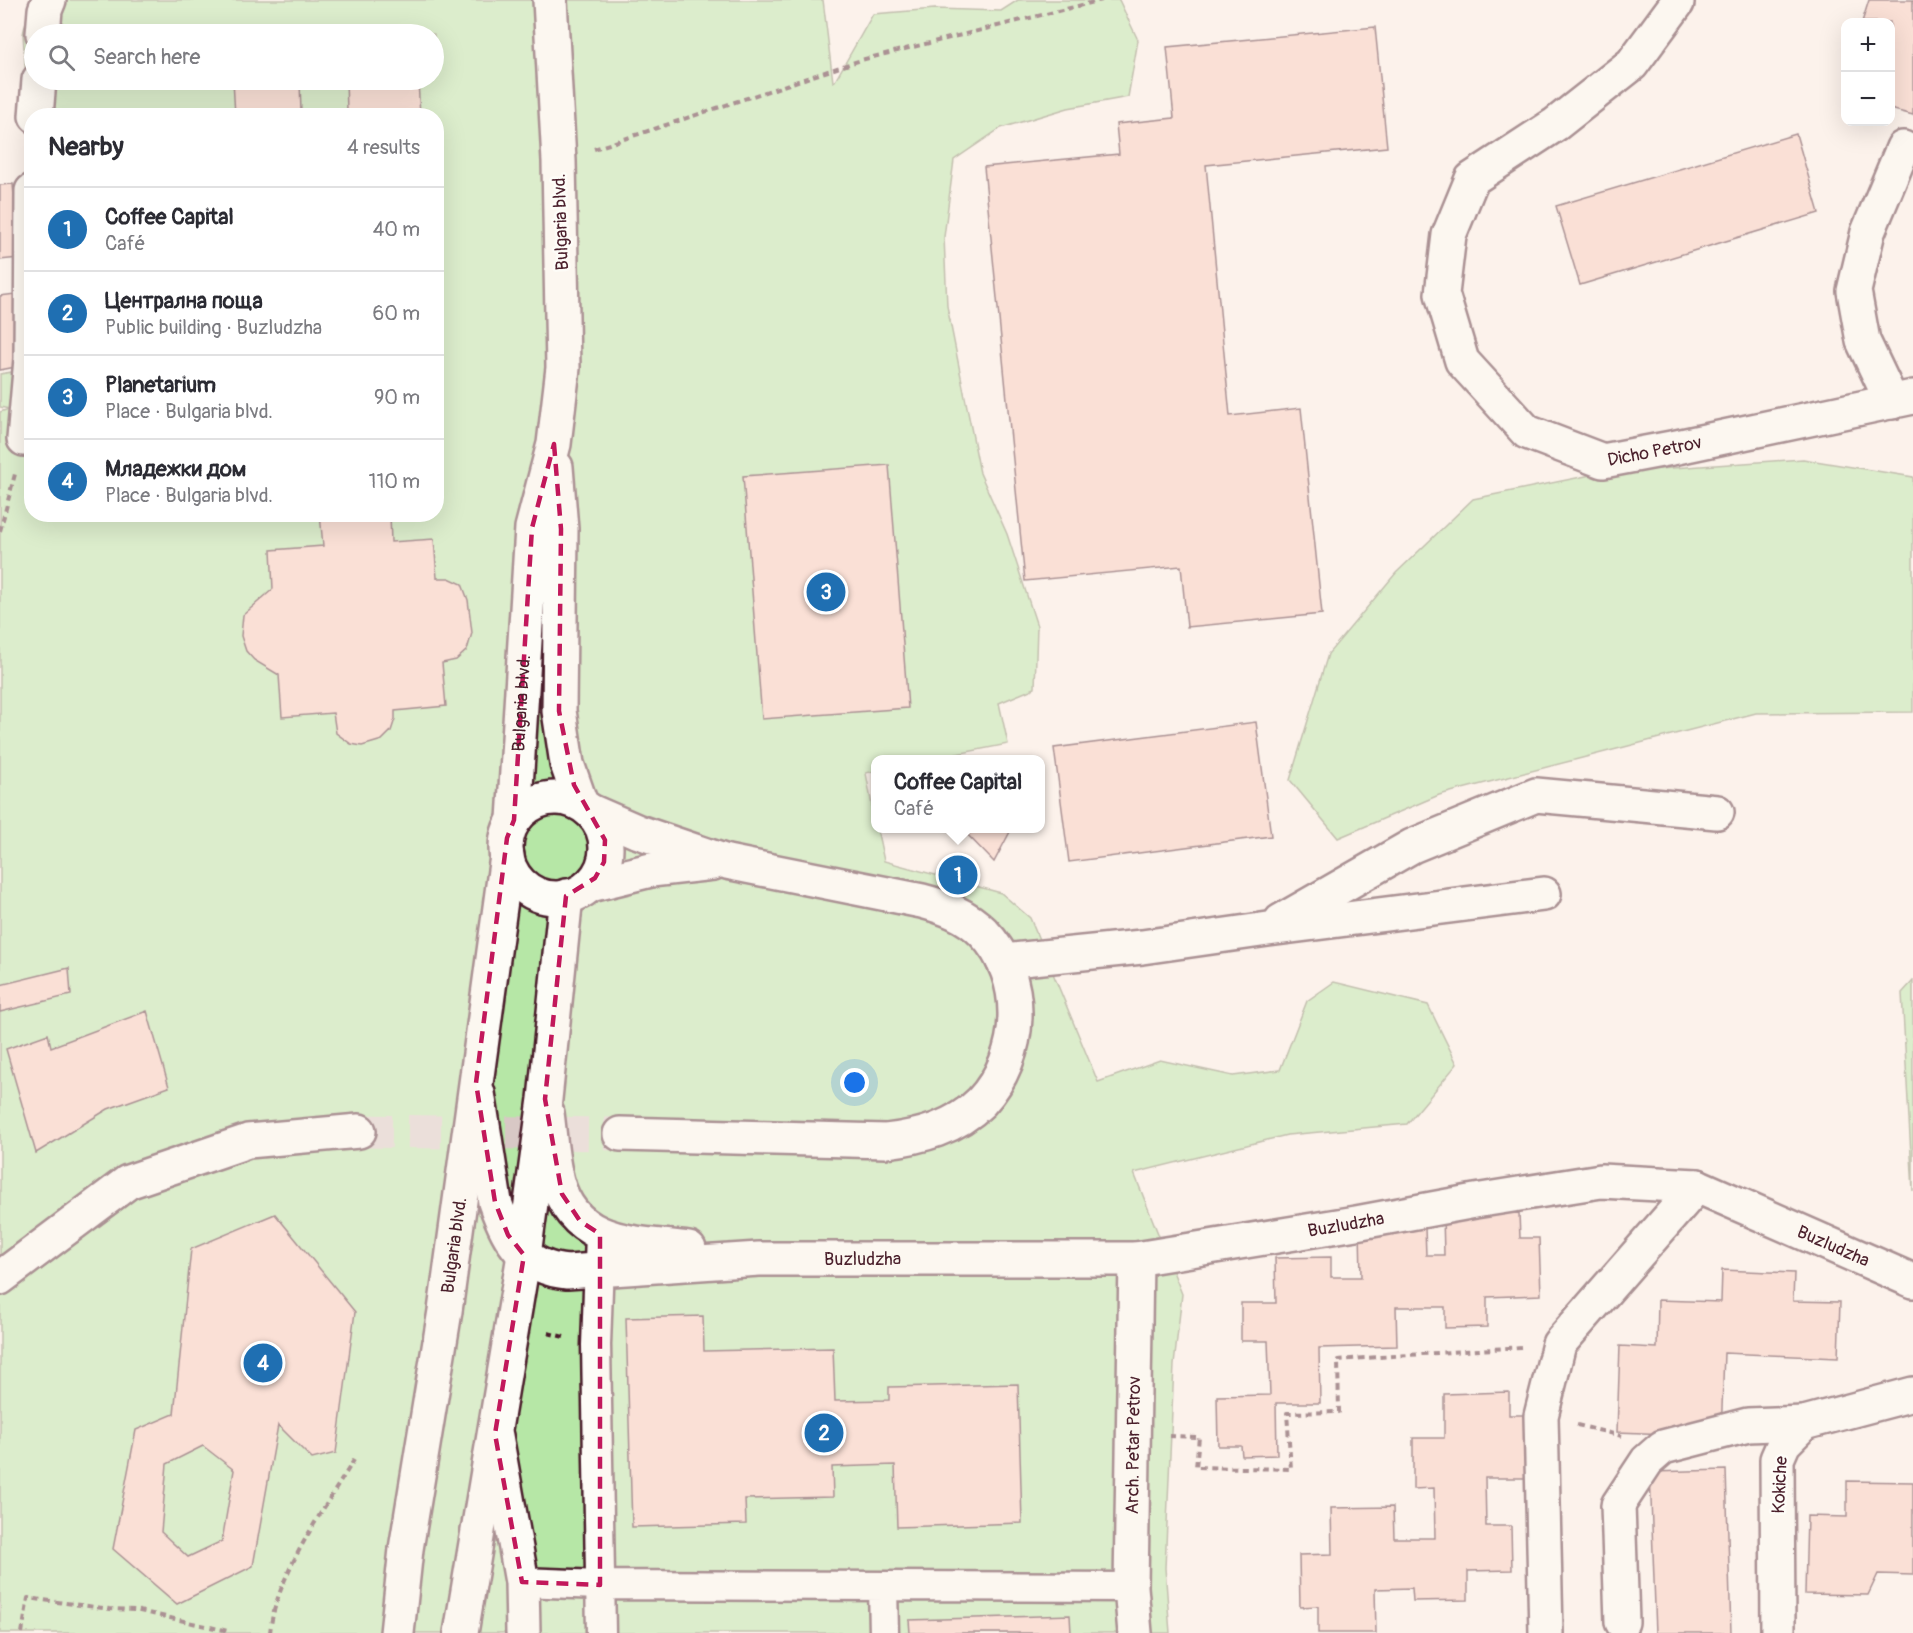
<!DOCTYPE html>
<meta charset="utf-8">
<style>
body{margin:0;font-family:Pangolin,sans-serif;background:#f2f2f3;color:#2b2b33}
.controls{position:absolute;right:18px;top:18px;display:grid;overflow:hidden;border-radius:12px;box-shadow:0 6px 24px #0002}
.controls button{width:54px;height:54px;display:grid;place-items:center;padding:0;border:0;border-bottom:2px solid #e1e1e2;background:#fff;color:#2b2b33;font:30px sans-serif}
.you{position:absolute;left:855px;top:1083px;width:21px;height:21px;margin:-15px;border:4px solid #fff;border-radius:50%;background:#1a73e8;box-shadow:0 0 0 9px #1a73e833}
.badge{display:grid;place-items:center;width:39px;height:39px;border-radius:50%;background:#1f6fb2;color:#fff;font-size:20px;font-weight:700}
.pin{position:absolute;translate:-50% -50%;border:3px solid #fff;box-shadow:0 2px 6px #0006}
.popup{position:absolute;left:871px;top:755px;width:174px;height:78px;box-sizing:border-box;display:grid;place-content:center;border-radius:12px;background:#fff;filter:drop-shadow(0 2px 4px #0005);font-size:20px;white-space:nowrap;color:#7c7c81}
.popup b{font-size:22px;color:#2b2b33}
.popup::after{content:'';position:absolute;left:50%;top:100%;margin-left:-12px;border:12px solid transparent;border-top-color:#fff}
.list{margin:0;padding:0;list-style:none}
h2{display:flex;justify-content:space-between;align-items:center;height:78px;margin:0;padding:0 24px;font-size:26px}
h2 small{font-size:20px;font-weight:400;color:#7c7c81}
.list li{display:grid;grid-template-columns:39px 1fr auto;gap:18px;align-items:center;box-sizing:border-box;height:84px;padding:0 24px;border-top:2px solid #e1e1e2}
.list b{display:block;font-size:22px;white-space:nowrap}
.list p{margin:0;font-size:20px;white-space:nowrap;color:#7c7c81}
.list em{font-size:20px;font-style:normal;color:#7c7c81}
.icon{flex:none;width:33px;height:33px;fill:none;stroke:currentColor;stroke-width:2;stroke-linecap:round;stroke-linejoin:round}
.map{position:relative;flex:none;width:1913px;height:1633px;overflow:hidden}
.search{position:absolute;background:#fff;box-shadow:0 6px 24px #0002;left:24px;top:24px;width:420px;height:66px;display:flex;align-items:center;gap:15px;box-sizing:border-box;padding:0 21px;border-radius:33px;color:#7c7c81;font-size:22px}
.panel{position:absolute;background:#fff;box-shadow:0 6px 24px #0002;left:24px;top:108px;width:420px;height:414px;border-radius:24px}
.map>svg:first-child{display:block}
</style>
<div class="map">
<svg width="1913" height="1633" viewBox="0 0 1913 1633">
<rect width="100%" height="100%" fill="#fcf2eb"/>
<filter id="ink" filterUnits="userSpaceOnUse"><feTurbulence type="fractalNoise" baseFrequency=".0167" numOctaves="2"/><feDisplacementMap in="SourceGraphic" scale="12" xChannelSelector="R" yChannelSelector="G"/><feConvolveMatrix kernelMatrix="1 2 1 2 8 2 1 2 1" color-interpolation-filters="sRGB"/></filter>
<g filter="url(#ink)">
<path fill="#b6e7a6" stroke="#808368" stroke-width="1.5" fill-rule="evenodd" d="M31,0H823L833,82L835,81L873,14L935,9L1001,11L1018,0H1119L1138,40L1128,97L1068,108L1001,128L954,160L944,237L947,306L980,473L1007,534L1037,626L1035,688L999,703L1008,744L931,759L876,760L875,771L866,773L876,828L877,829L884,861L1001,893L1030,918L1098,1082L1160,1060L1233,1076L1280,1070L1307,1001L1334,982L1428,1005L1457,1064L1407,1124L1287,1135L1134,1173L1182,1294L1174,1365L1165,1568L1170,1633H0V412L9,409L0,407V374L31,369L32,514H436V116H32L31,154L23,34ZM34,34H434V80H34Z
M1803,459L1913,477V712L1756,713L1439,795L1338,838L1290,780L1328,654L1396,573L1473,499L1601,473Z
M1913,981V1191L1902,993Z"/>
<path fill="#f8cabd" stroke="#4a1f2b" stroke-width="1.5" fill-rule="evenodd" d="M1869,0H1913V115L1890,109V22H1862Z
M1375,27L1387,147L1206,165L1230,416L1301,408L1322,614L1187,627L1181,566L1025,581L984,167L1119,154L1116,124L1174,118L1167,47Z
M233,80H300L301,113L347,110L346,80H418L420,116H235Z
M1796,134L1819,213L1580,285L1556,206Z
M13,184L19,258L0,260V185Z
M15,294L26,365L0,370V296Z
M889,465L908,708L762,719L743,476Z
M320,514H390L391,542L434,539L437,578H449L462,584L468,600L472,633L467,650L456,660L442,663L446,706L395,711V719L391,731L382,740L362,746L351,744L336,733L333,713L282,717L279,675L254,660L246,651L241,636L243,615L273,589L271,550L323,546Z
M1256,722L1271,836L1069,862L1054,748Z
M961,828H1012L994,862Z
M69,968L71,995L0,1012V985Z
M147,1011L169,1087L108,1109L36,1153L6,1049L48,1034L51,1047Z
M1519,1213L1520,1238H1539L1541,1295L1487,1297V1327L1445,1328V1307H1396L1397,1346L1319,1348L1320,1403H1276L1277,1455L1242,1456L1241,1446H1218L1217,1396L1270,1395L1268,1341H1241V1303H1276L1275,1258L1331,1257V1277H1361L1360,1229L1425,1228L1426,1255H1444L1443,1215Z
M275,1214L355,1312L336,1453L312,1459L278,1425L253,1566L177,1604L113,1549L136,1430L174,1414L191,1249ZM203,1446L234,1470L222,1541L188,1557L161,1532L167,1464Z
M1722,1270L1794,1273L1793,1301L1840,1302L1838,1358L1724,1353L1721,1436L1617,1432L1620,1346L1657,1348L1658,1300L1721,1302Z
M703,1316L704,1351L833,1348L835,1401L889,1400V1387L1018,1384L1022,1523L897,1527L895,1465L832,1467L833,1497L745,1499L746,1524L632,1527L626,1318Z
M1509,1392V1415H1532L1533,1478H1485L1486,1526H1511L1512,1570L1468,1571V1600L1413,1601L1412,1588L1375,1589L1376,1633H1318V1606L1300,1607L1299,1555L1332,1554L1331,1508L1393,1507L1394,1538H1435L1434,1488L1413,1489V1438H1444V1394Z
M1726,1470L1731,1633H1656L1650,1472Z
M1847,1481L1913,1482V1575L1878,1574L1868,1595L1805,1594L1807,1516L1847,1517Z
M1070,1615L1071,1633H910L909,1620Z"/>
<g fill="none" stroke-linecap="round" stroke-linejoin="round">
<path stroke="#d8c8c5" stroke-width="33" stroke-dasharray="33 16" stroke-linecap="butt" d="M359,1131L620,1134"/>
<defs>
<path id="pedestrian" d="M600,1234L596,1345L601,1633
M522,1582L600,1585L1131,1587
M883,1586L884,1633"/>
<g id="minor">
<path id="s1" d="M1677,0V3L1632,64L1556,124L1472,179L1449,235L1442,294L1462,361L1527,432L1603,461L1677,447L1913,397"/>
<path d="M43,34L45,10L49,0"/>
<path d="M36,116L39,80"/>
<path d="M1892,402L1863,341L1854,291L1868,232L1903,148"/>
<path d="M24,439L31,359L32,191"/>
<path d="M590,811L636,831L727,862L922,901C945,907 966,915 983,932C1028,978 1024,1056 981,1102C955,1128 920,1137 886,1141L620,1134"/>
<path d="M590,885L651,870L713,863"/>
<path d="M1281,921L1412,846L1536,795L1717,812"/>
<path d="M1003,961L1142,947L1268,929L1544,894"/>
<path id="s2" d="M478,1093L495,1202C508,1240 524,1268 567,1272L759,1259H1136L1356,1223L1475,1201L1601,1181L1697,1186L1913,1281"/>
<path d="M547,1113C550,1135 551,1159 557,1181C574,1246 635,1242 689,1249"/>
<path d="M0,1278L128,1182L248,1141L359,1131"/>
<path d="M496,1436L522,1582L523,1633"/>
<path d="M1622,1622L1618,1505L1647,1461L1663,1447L1748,1425L1804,1423"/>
<path id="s3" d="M1135,1633L1131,1587L1136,1259"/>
<path d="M1546,1633L1541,1416L1559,1344L1697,1186"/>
<path d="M1778,1633L1777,1459L1784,1443L1804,1423L1913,1394"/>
</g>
<g id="tertiary">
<path d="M556,467L561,529L559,711L567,764L581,804"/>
<circle cx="556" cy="848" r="50"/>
<path id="s4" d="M514,820L532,528L554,444L563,368L559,161L550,0"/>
<path id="s5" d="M397,1633L406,1549L445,1311L507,856"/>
<path d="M461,1633L524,1255L545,1099L566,896"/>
</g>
</defs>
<use href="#pedestrian" stroke="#4a1f2b" stroke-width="33"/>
<use href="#minor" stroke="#4a1f2b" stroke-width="38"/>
<use href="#tertiary" stroke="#4a1f2b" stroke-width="38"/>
<path stroke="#4a1f2b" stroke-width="4" stroke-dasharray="6 4.5" stroke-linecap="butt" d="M594,149L861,60L1102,0
M0,531L15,474
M548,1333L564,1337
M1577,1425L1622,1436
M1169,1436L1199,1437L1196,1467L1291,1469L1287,1413L1339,1412L1338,1360L1521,1347
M22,1633L28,1598L110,1609L135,1610L228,1631
M270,1633C275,1577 324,1509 354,1460"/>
<use href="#pedestrian" stroke="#fdfcf7" stroke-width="28"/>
<use href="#minor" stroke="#fdfcf7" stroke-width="33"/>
<use href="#tertiary" stroke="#fdfcf7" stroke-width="33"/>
</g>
</g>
<path d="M0 0H1913V1633H0ZM554,444L561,529L559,711L574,785L605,840L604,862L595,878L566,896L545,1099L562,1194L580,1221L600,1234V1585L522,1582L495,1434L524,1255L508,1235L495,1202L476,1083L507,838L514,820L532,528Z" fill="#fcf2eb" fill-opacity=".55" fill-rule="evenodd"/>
<path fill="none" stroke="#c2185b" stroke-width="4.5" stroke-dasharray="12 8" stroke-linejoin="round" d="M554,444L561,529L559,711L574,785L605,840L604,862L595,878L566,896L545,1099L562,1194L580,1221L600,1234V1585L522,1582L495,1434L524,1255L508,1235L495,1202L476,1083L507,838L514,820L532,528Z"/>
<g text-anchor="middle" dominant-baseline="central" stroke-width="5" stroke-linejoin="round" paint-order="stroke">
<g font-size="18" fill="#4a1f2b" stroke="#fdfcf7">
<text transform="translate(561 222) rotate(-92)">Bulgaria blvd.</text>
<text stroke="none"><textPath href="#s1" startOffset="696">Dicho Petrov</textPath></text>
<text stroke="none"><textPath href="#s4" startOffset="117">Bulgaria blvd.</textPath></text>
<text stroke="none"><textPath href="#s2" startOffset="1000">Buzludzha</textPath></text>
<text stroke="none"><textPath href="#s5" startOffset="392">Bulgaria blvd.</textPath></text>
<text stroke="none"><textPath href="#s2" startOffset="1504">Buzludzha</textPath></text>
<text stroke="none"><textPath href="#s2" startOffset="514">Buzludzha</textPath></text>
<text stroke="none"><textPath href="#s3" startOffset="188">Arch. Petar Petrov</textPath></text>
<text transform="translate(1780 1485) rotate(-87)">Kokiche</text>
</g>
</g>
</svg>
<div class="controls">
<button>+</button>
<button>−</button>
</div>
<div class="you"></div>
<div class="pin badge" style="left:958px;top:875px">1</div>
<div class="popup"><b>Coffee Capital</b>Café</div>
<div class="pin badge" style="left:824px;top:1433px">2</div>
<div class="pin badge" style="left:826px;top:592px">3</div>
<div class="pin badge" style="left:263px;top:1363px">4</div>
<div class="search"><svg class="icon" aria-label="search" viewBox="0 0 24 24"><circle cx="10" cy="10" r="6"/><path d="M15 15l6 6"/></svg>Search here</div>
<section class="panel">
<h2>Nearby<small>4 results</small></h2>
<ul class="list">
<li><span class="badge">1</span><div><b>Coffee Capital</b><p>Café</p></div><em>40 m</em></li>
<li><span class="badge">2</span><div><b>Централна поща</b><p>Public building · Buzludzha</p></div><em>60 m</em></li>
<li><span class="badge">3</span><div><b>Planetarium</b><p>Place · Bulgaria blvd.</p></div><em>90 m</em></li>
<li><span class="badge">4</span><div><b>Младежки дом</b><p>Place · Bulgaria blvd.</p></div><em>110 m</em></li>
</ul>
</section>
</div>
